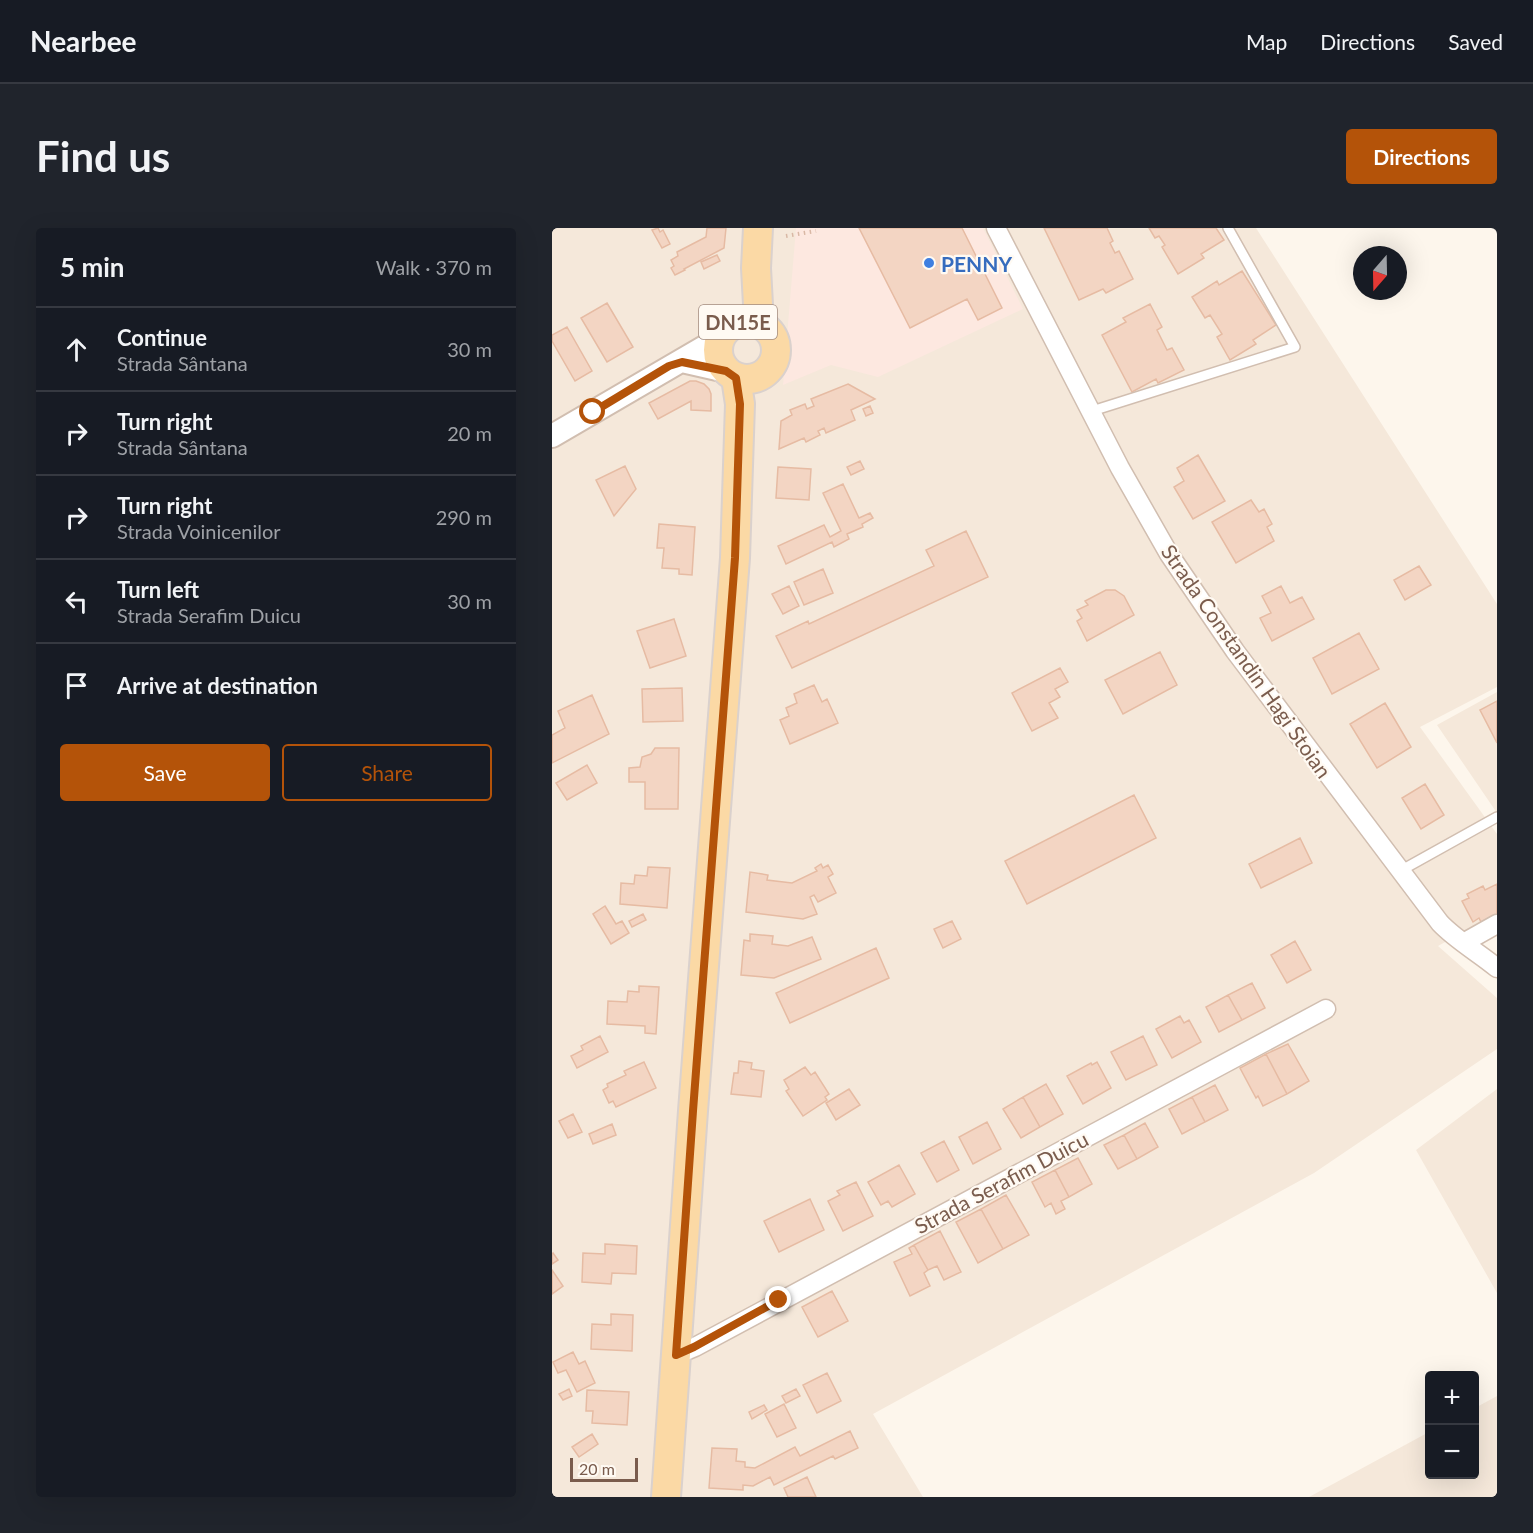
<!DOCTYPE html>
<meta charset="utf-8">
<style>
body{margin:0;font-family:Lato,sans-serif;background:#20242c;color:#f1f3f6}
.controls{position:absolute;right:18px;bottom:18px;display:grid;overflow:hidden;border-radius:6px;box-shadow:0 6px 24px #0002}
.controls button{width:54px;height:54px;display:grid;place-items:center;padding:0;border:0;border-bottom:2px solid #363941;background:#171b24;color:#f1f3f6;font:30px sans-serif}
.compass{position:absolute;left:801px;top:18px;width:54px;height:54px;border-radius:50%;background:#171b24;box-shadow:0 6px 24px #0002;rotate:200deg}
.scale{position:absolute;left:18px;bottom:15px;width:68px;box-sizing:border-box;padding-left:6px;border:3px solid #7a5c4d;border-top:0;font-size:16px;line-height:21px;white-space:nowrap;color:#7a5c4d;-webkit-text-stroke:4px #fffaf3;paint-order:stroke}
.stop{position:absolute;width:18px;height:18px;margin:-14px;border:4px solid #b45309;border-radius:50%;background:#fff}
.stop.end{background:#b45309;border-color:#fff;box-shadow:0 2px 6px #0008}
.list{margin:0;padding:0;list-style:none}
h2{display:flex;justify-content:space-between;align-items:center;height:78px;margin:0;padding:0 24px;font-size:26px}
h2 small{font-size:20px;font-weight:400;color:#9ea1a6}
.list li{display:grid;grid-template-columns:39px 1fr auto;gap:18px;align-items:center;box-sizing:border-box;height:84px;padding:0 24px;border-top:2px solid #363941}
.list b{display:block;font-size:22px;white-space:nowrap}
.list p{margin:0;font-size:20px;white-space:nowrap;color:#9ea1a6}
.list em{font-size:20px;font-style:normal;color:#9ea1a6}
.actions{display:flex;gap:12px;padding:18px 24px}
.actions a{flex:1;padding:14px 0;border:2px solid #b45309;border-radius:6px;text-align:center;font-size:21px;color:#b45309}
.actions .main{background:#b45309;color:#fff}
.icon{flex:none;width:33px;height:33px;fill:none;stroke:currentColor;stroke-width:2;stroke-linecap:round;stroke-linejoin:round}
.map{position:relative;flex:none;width:945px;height:1269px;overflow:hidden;border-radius:6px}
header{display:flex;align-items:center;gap:36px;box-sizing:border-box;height:84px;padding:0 30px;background:#171b24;border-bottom:2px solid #363941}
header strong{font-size:28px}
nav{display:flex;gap:33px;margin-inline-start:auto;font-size:21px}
.intro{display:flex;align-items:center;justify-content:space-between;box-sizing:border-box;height:144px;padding:0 36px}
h1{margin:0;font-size:42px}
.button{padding:15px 27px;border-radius:6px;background:#b45309;color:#fff;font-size:21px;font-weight:700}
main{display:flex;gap:36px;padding:0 36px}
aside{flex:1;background:#171b24;border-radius:6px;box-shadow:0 6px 24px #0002}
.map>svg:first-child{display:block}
</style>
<header>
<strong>Nearbee</strong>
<nav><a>Map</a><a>Directions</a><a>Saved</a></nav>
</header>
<div class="intro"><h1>Find us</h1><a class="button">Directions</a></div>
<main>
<aside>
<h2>5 min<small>Walk · 370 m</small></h2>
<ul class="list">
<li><svg class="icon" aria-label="ahead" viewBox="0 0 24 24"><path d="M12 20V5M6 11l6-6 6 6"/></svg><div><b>Continue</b><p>Strada Sântana</p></div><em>30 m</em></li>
<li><svg class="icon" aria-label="right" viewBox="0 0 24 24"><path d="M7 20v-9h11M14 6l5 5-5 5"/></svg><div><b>Turn right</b><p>Strada Sântana</p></div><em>20 m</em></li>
<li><svg class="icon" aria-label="right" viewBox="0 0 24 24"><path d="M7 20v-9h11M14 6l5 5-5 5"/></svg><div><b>Turn right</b><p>Strada Voinicenilor</p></div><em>290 m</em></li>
<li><svg class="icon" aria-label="left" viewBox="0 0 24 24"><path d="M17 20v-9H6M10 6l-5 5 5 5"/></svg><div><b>Turn left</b><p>Strada Serafim Duicu</p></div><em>30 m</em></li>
<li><svg class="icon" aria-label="arrive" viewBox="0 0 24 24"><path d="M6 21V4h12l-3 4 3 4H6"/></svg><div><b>Arrive at destination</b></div></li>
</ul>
<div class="actions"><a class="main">Save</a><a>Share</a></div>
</aside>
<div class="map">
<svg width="945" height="1269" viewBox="0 0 945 1269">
<rect width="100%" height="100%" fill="#fdf6ec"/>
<path fill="#f5e8da" d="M0,0H704L945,376V459L868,499L945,606V685L886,718L945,770V821L762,945L321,1186L371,1269H0Z
M945,464V585L885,497Z
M945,861V1065L864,922Z
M945,1168V1269H757L877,1204L878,1246H922L923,1180Z"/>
<path fill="#fde8e0" d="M244,0H431L471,81L326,149L279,137L231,157Z"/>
<path fill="#f3d5c3" stroke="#e6bba3" stroke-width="1.5" d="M106,0L108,4L111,2L118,16L110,20L100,2Z
M155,0H174L172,20L132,41L133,42L123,47L119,40L122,38L119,32L126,28L125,24L154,9Z
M307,0H410L450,80L426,92L415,71L358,100Z
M492,0H555L561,13L558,15L563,25L567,23L581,51L554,65L551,61L527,72Z
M597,0H664L672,12L649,26L652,30L626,46L610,19L613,17L607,8L603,10Z
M165,27L168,33L152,41L149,34Z
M690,43L724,97L701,112L704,116L678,132L665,109L670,106L658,87L653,90L640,69L665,53L667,57Z
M55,75L81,119L55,134L29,90Z
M598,76L610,99L605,102L615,122L620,120L632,142L606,155L604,151L580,164L550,107L574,94L571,90Z
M15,99L40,143L23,153L0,113V107Z
M138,153H144L152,156L157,161L159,166V183L139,182V173L106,191L97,175Z
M296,156L323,171L299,182L303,192L274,205L272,200L266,203L268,207L254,214L252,210L227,221L229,193L240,187L238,182L253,176L255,181L262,178L259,171Z
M318,178L321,185L314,188L311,181Z
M646,227L673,273L641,291L622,259L632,253L625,240Z
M308,233L312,241L299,247L295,239Z
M73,238L84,261L62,288L44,252Z
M226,239L259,241L257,272L224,270Z
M291,256L307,290L318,285L321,290L310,296L311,299L295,306L297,311L282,319L280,314L234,336L226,318L272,297L278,309L289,303L271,265Z
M699,272L707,284L712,281L720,296L715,299L722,313L684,335L660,294Z
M107,296L143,299L140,347L127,346V341L110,340L112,320H105Z
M414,303L436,349L240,440L224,408L256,393L257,396L382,338L374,322Z
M867,338L879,357L853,372L842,352Z
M271,341L281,365L252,377L242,354Z
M237,358L247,378L231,386L220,366Z
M729,358L738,375L750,369L762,391L720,413L708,390L719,385L710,368Z
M554,362H563L572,368L582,387L535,413L525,393L530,390L525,382L536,377L533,373Z
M122,391L134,428L98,440L85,403Z
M807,405L827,441L780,466L761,430Z
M608,424L625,457L571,486L553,452Z
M508,440L516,454L503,461L508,469L497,475L506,490L480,503L460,465Z
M262,457L270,474L275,471L286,495L238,516L228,492L237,488L234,480L245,475L242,466Z
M130,460L131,493L91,494L90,461Z
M40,467L57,506L0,535V507L13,500L6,483Z
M945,473V515L928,482Z
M833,475L859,519L825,540L798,496Z
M103,520H127L126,581H93V554H77V540L88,539L90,529L99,526Z
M35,537L45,555L15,572L4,555Z
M873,556L892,587L869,601L850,570Z
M582,567L604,610L475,676L453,633Z
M748,610L760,635L709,660L697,636Z
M269,636L271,640L276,637L281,646L276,649L284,665L266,674L262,667L258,669L265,686L251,691L194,684L198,644L216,647L215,652L240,655L265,643L263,640Z
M96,639L118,640L115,680L68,676L69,655L82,656L83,647L95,648Z
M945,656V686L929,694L927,690L921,694L910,673L917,670L915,666L931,658L933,662Z
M53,678L64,696L70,693L77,705L59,716L41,686Z
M91,686L94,692L80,699L77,693Z
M400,693L409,711L391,720L382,701Z
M198,706L221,708L220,716L236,718L260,709L269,731L222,750L189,747L192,712L198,713Z
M743,713L759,742L735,755L719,727Z
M324,720L337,750L238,795L224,765Z
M700,755L713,780L690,792L676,767Z
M87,758L107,759L104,806L93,805V798L55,796L56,773L75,774L76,763L87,764Z
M676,767L690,792L667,804L654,779Z
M628,788L632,795L637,792L649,814L620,830L604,801Z
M48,808L56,824L25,840L19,828L31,822L29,818Z
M591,808L605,837L574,852L559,824Z
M736,816L757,853L735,866L714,826Z
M714,826L735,866L711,878L706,868L704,870L688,840Z
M187,833L200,835L199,841L212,843L209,869L179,866L182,845H186Z
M92,834L104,860L64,879L61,873L57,875L51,862L56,859L55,856L74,847L72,843Z
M545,834L559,860L531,876L515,848L539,835L540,837Z
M253,839L259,847L263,844L277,866L273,869L275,872L251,888L234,863L237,861L232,852Z
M494,856L511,886L488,899L471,869Z
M663,857L676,882L653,894L640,869Z
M297,861L308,877L284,892L274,875Z
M471,869L488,899L469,910L451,881Z
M640,869L653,894L630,906L617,881Z
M21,886L30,904L16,910L7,893Z
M435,894L449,921L421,936L407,909Z
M593,895L606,919L585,931L572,907Z
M60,896L64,907L41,916L37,906Z
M572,907L585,931L566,941L552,917Z
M392,913L407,942L385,954L369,925Z
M526,930L540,956L517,969L503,942Z
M347,937L363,966L340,979L336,973L329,977L316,954Z
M503,942L517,969L509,973L513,981L504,986L499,975L493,979L480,954Z
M304,954L321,988L291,1003L276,973L288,967L285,963Z
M454,967L477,1007L451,1021L429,981Z
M258,971L272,1002L227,1024L212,993Z
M429,981L451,1021L426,1035L404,994Z
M388,1003L409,1044L392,1052L385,1038L376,1042L362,1017Z
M53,1016L85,1018L84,1046L60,1045L59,1056L30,1054L31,1025L53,1026Z
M362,1017L376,1042L372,1045L378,1058L358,1068L342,1034L360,1026L357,1020Z
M1,1025L6,1032L0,1036V1026Z
M0,1042L11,1058L0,1066Z
M280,1063L296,1093L266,1109L250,1079Z
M59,1086L81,1087L80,1123L39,1121L40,1096L59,1097Z
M21,1124L27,1136L33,1133L43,1155L25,1164L14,1142L6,1145L1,1134Z
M275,1145L289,1173L265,1185L251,1157Z
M17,1161L20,1168L11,1172L7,1166Z
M244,1161L248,1168L234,1175L230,1168Z
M35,1162L77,1164L75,1197L40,1195L41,1183H34Z
M232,1176L244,1200L225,1209L213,1186Z
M212,1177L215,1182L200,1191L197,1184Z
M298,1203L306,1220L283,1231L281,1228L222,1257L218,1249L201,1258L191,1257V1262L157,1260L160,1220L185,1221L184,1233L193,1234V1239L203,1240L243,1219L248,1228Z
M40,1206L46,1216L27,1229L20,1219Z
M255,1249L264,1269H236L232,1260Z"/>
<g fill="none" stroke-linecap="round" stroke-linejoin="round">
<defs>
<path id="service" d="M540,183L743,119L676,0
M848,643L945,589"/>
<path id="minor" d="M444,0L568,240L617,326L683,423L888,695C904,712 927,725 945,740
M913,714L945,696
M124,1127L143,1119L774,781"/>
<path id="tertiary" d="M130,133L174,143
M0,208L168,110"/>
<path id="primary" d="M206,0L204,40L207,95
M166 122a29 29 0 1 1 58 0a29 29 0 1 1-58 0Z
M114,1269L141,883L183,330L188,176L184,150"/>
</defs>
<use href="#service" stroke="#d1beb0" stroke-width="12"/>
<use href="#minor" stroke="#d1beb0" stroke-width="21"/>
<use href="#tertiary" stroke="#d1beb0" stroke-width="26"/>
<use href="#primary" stroke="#dad1cd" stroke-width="32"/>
<path stroke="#d9b8a5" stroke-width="4" stroke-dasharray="1.5 4.5" stroke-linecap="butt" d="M234,8L264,3"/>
<use href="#service" stroke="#fff" stroke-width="9"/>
<use href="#minor" stroke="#fff" stroke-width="18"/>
<use href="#tertiary" stroke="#fff" stroke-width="22"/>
<use href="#primary" stroke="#fbd9a5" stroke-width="28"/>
</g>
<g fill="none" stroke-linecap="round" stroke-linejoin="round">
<path stroke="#b45309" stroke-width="8" d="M41,184L117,138L130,134L174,143L184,150L188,176L183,330L141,883L124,1127L142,1119L227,1072"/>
</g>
<circle fill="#3f7fe0" stroke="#fffaf3" stroke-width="2" cx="377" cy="35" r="6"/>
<g text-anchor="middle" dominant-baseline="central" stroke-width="4.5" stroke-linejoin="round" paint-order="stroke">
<rect fill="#fffaf3" stroke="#a28b7f" stroke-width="1.5" x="147" y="77" width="78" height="34" rx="4.5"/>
<g font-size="20" font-weight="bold" fill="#7a5c4d">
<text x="186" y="94">DN15E</text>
</g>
<g font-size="21" font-weight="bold" fill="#366cbe" stroke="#fffaf3" text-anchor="start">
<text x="389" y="35">PENNY</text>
</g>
<g font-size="21" fill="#7a5c4d" stroke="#fffaf3">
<text transform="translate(695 433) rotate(55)">Strada Constandin Hagi Stoian</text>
<text transform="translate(449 954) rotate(-28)">Strada Serafim Duicu</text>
</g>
</g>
</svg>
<div class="controls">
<button>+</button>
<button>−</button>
</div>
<svg class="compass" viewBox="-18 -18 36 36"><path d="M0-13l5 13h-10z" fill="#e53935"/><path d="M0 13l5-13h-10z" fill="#9ea1a6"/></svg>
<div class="scale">20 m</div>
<div class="stop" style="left:41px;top:184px"></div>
<div class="stop end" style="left:227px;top:1072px"></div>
</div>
</main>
